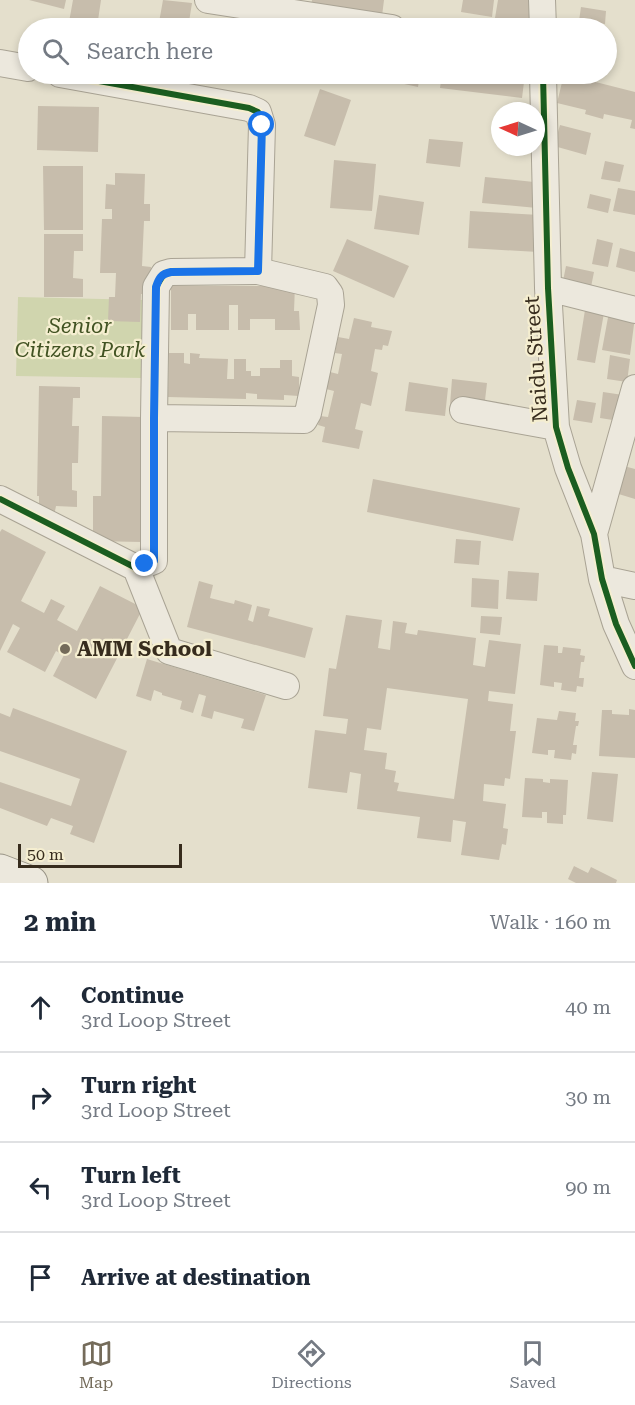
<!DOCTYPE html>
<meta charset="utf-8">
<style>
body{margin:0;font-family:"Roboto Serif",serif;background:#f6f6f7;color:#1f2937}
.compass{position:absolute;left:491px;top:102px;width:54px;height:54px;border-radius:50%;background:#fff;box-shadow:0 3px 9px #0003;rotate:274deg}
.scale{position:absolute;left:18px;bottom:15px;width:164px;box-sizing:border-box;padding-left:6px;border:3px solid #372c1d;border-top:0;font-size:16px;line-height:21px;white-space:nowrap;color:#372c1d;-webkit-text-stroke:4px #f5eed0;paint-order:stroke}
.stop{position:absolute;width:18px;height:18px;margin:-14px;border:4px solid #1a73e8;border-radius:50%;background:#fff}
.stop.end{background:#1a73e8;border-color:#fff;box-shadow:0 2px 6px #0008}
.list{margin:0;padding:0;list-style:none}
h2{display:flex;justify-content:space-between;align-items:center;height:78px;margin:0;padding:0 24px;font-size:26px}
h2 small{font-size:20px;font-weight:400;color:#747a83}
.list li{display:grid;grid-template-columns:39px 1fr auto;gap:18px;align-items:center;box-sizing:border-box;height:90px;padding:0 24px;border-top:2px solid #e0e1e3}
.list b{display:block;font-size:22px;white-space:nowrap}
.list p{margin:0;font-size:20px;white-space:nowrap;color:#747a83}
.list em{font-size:20px;font-style:normal;color:#747a83}
.icon{flex:none;width:33px;height:33px;fill:none;stroke:currentColor;stroke-width:2;stroke-linecap:round;stroke-linejoin:round}
.map{position:relative;flex:none;width:635px;height:883px;overflow:hidden}
.search{position:absolute;background:#fff;box-shadow:0 3px 9px #0003;left:18px;right:18px;top:18px;height:66px;display:flex;align-items:center;gap:15px;box-sizing:border-box;padding:0 21px;border-radius:33px;color:#747a83;font-size:22px}
.sheet{height:438px;background:#fff}
nav{display:flex;justify-content:space-around;align-items:center;box-sizing:border-box;height:84px;border-top:2px solid #e0e1e3;background:#fff;font-size:16px;color:#747a83}
nav a{display:grid;justify-items:center;gap:3px}
nav .on{color:#746b5a}
.map>svg:first-child{display:block}
</style>
<div class="map">
<svg width="635" height="883" viewBox="0 0 635 883">
<rect width="100%" height="100%" fill="#e4dfcc"/>
<path fill="#d0d5ae" d="M18,297L144,300L142,378L16,376Z"/>
<path fill="#c7bdac" fill-rule="evenodd" d="M29,0H66L64,9Z
M73,0H101L97,27L69,22Z
M163,0L192,3L188,28H158Z
M312,0H384L381,24L310,12Z
M463,0H494L492,17L461,12Z
M498,0H532L529,22L495,18Z
M581,7L606,11L605,24L579,21Z
M248,15L298,22L297,28H246Z
M155,74H176L175,78Z
M309,74H330L329,78Z
M387,74H420L418,87L386,80Z
M442,74H525L522,98L440,88Z
M564,74L635,92V129L630,128L632,120L604,114L603,119L585,114L586,110L557,103Z
M320,89L351,100L335,146L304,136Z
M38,106L99,107L98,152L37,150Z
M560,125L591,133L586,155L554,146Z
M429,139L463,142L460,167L426,163Z
M334,160L376,164L372,211L330,208Z
M605,161L624,165L620,182L601,179Z
M43,166H83V230H44Z
M115,173L145,174L144,204H150V221H144L142,266L151,267L150,294H141L140,322L108,321L109,297H115L116,273H100L102,219H112V209H105L106,184L115,185Z
M485,177L534,182L533,191L539,192L537,208L482,203Z
M618,188L635,191V215L613,211Z
M590,194L611,199L608,213L587,208Z
M379,195L424,202L419,235L374,229Z
M470,211L540,215L538,252L468,248Z
M44,234H83V251H74L73,278L83,279V297H44Z
M347,239L409,266L394,298L333,271Z
M597,239L613,243L608,267L592,264Z
M620,248L635,252V272L616,267Z
M566,266L594,272L590,292L562,286Z
M171,286H295L294,311H299L300,330H275V319H250V330H238V305H229V330H196V314H188V330H171Z
M585,310L604,313L595,363L577,360Z
M609,312L635,317L630,355L602,350Z
M354,318L372,322L371,327L392,331L388,346L383,345L382,350L375,349L371,371L378,373L371,406L361,403L355,429L363,431L359,449L322,442L325,427L318,425L320,416L328,417L334,391L326,389L330,372L338,374L342,354L335,353L338,337L349,339Z
M169,353H184V363L190,364V353L200,354L199,358L228,359L227,379H234V359H246V371H251V376H260V368H280V360H292V376L299,377V396L284,395V400L257,399V394L246,393V399L168,397Z
M610,355L630,359L627,382L607,379Z
M452,379L487,383L484,409L450,405Z
M409,382L448,388L445,416L405,411Z
M39,386L80,387V398H73L72,426H79L78,463H72V490L77,491V507L56,506L55,511L39,510V496H37Z
M603,392L623,395L619,421L600,418Z
M577,400L596,403L592,423L573,420Z
M102,416L144,417L142,542L93,541V496H101Z
M620,465L635,469V499L612,492Z
M373,479L520,508L513,541L367,512Z
M2,529L46,552L21,601L44,613L51,599L65,606L57,620L77,631L100,586L143,608L96,699L53,676L64,655L56,651L45,672L7,652L20,628L13,624L0,651V532Z
M456,539L481,541L479,565L454,563Z
M508,571L539,573L537,601L506,599Z
M472,578L499,580L498,609L471,607Z
M199,581L213,585L210,598L234,604L235,600L252,605L248,620L253,622L257,606L270,609L268,616L313,628L305,658L187,627Z
M346,615L382,620L378,648L390,650L393,621L407,623L405,633L417,635L418,630L476,638L473,665L485,667L489,640L521,644L515,694L489,691L488,701L513,704L510,731H516L510,779L505,778L504,786L484,784L483,801L506,804L503,828L508,829L506,845L502,844L499,860L461,855L466,822L453,820L451,842L417,838L420,817L357,809L361,774L350,772L347,793L308,788L315,730L346,734L348,719L323,716L329,668L336,669ZM387,688L468,699L454,799L397,791L399,783L394,782L396,771L385,769L387,753L364,750L367,728L381,730Z
M481,616L502,617L500,635L480,633Z
M544,645L558,646V653H562L563,647L581,649L580,655L585,656L584,662H581L579,678H584L583,687L577,686L576,692L561,690L562,683L554,682V687L540,685Z
M147,659L266,695L254,731L241,728L244,719L214,711L212,719L201,716L206,696L199,694L193,713L180,709L182,701L162,695V693L154,690L151,701L136,696Z
M13,708L127,751L94,843L70,834L73,826L51,818L47,826L0,808V782L71,806L80,779L0,751V713L10,717Z
M629,709L635,710V758L599,756L602,710H612V714L629,715Z
M559,711L576,713L575,721H579L578,726H576L573,745H577L576,754L572,753L571,760L554,758L555,750H548V755L532,753L537,718L557,720Z
M592,772L618,774L613,822L587,819Z
M525,778L543,779V782L550,783V779L568,780L566,815H563V824L547,823V812H542V818L522,817Z
M574,866L588,873L591,867L617,880L616,883H576L568,879Z"/>
<g fill="none" stroke-linecap="round" stroke-linejoin="round">
<defs>
<path id="street" d="M208,0L392,28
M542,0L543,28
M0,63L28,68
M543,74L548,288L556,427L568,468L594,534L602,579L616,624L635,666
M548,288L635,310
M463,410L556,427
M154,418L304,420L308,413L331,305L330,294L325,287L258,271
M0,499L136,568L154,561V418L156,287L164,274L171,272L258,271L262,125L258,112L249,108L60,74
M594,534L635,388
M136,568L169,651L286,686
M602,579L635,586"/>
<path id="secondary" d="M0,871L31,883"/>
</defs>
<use href="#street" stroke="#a9a394" stroke-width="28"/>
<use href="#secondary" stroke="#989385" stroke-width="35"/>
<use href="#street" stroke="#ece8dd" stroke-width="26"/>
<use href="#secondary" stroke="#ece8dd" stroke-width="33"/>
<defs>
<path id="cycleway" d="M543,74L548,288L556,427L568,468L594,534L602,579L616,624L635,666
M0,499L136,568L154,561V418L156,287L164,274L171,272L258,271L262,125L258,112L249,108L60,74"/>
</defs>
<use href="#cycleway" stroke="#f5eed0" stroke-width="10"/>
<use href="#cycleway" stroke="#1b5e20" stroke-width="6"/>
</g>
<g fill="none" stroke-linecap="round" stroke-linejoin="round">
<path stroke="#1a73e8" stroke-width="8" d="M145,564L154,561V418L156,287C159,278 161,274 171,272L258,271L262,125"/>
</g>
<circle fill="#746b5a" stroke="#f5eed0" stroke-width="2" cx="65" cy="649" r="6"/>
<g text-anchor="middle" dominant-baseline="central" stroke-width="4.5" stroke-linejoin="round" paint-order="stroke">
<g font-size="21" font-style="italic" fill="#425323" stroke="#f5eed0">
<text x="80" y="326">Senior<tspan x="80" dy="24">Citizens Park</tspan></text>
</g>
<g font-size="21" fill="#372c1d" stroke="#f5eed0">
<text transform="translate(536 359) rotate(-94)">Naidu Street</text>
</g>
<g font-size="21" font-weight="bold" fill="#372c1d" stroke="#f5eed0" text-anchor="start">
<text x="77" y="649">AMM School</text>
</g>
</g>
</svg>
<svg class="compass" viewBox="-18 -18 36 36"><path d="M0-13l5 13h-10z" fill="#e53935"/><path d="M0 13l5-13h-10z" fill="#747a83"/></svg>
<div class="scale">50 m</div>
<div class="stop" style="left:262px;top:125px"></div>
<div class="stop end" style="left:145px;top:564px"></div>
<div class="search"><svg class="icon" aria-label="search" viewBox="0 0 24 24"><circle cx="10" cy="10" r="6"/><path d="M15 15l6 6"/></svg>Search here</div>
</div>
<section class="sheet">
<h2>2 min<small>Walk · 160 m</small></h2>
<ul class="list">
<li><svg class="icon" aria-label="ahead" viewBox="0 0 24 24"><path d="M12 20V5M6 11l6-6 6 6"/></svg><div><b>Continue</b><p>3rd Loop Street</p></div><em>40 m</em></li>
<li><svg class="icon" aria-label="right" viewBox="0 0 24 24"><path d="M7 20v-9h11M14 6l5 5-5 5"/></svg><div><b>Turn right</b><p>3rd Loop Street</p></div><em>30 m</em></li>
<li><svg class="icon" aria-label="left" viewBox="0 0 24 24"><path d="M17 20v-9H6M10 6l-5 5 5 5"/></svg><div><b>Turn left</b><p>3rd Loop Street</p></div><em>90 m</em></li>
<li><svg class="icon" aria-label="arrive" viewBox="0 0 24 24"><path d="M6 21V4h12l-3 4 3 4H6"/></svg><div><b>Arrive at destination</b></div></li>
</ul>
</section>
<nav>
<a class="on"><svg class="icon" aria-label="map" viewBox="0 0 24 24"><path d="M3 6l6-2 6 2 6-2v14l-6 2-6-2-6 2zM9 4v14M15 6v14"/></svg>Map</a>
<a><svg class="icon" aria-label="directions" viewBox="0 0 24 24"><path d="M12 3l9 9-9 9-9-9zM9 14v-3h6M13 9l2 2-2 2"/></svg>Directions</a>
<a><svg class="icon" aria-label="saved" viewBox="0 0 24 24"><path d="M7 4h10v16l-5-4-5 4z"/></svg>Saved</a>
</nav>
